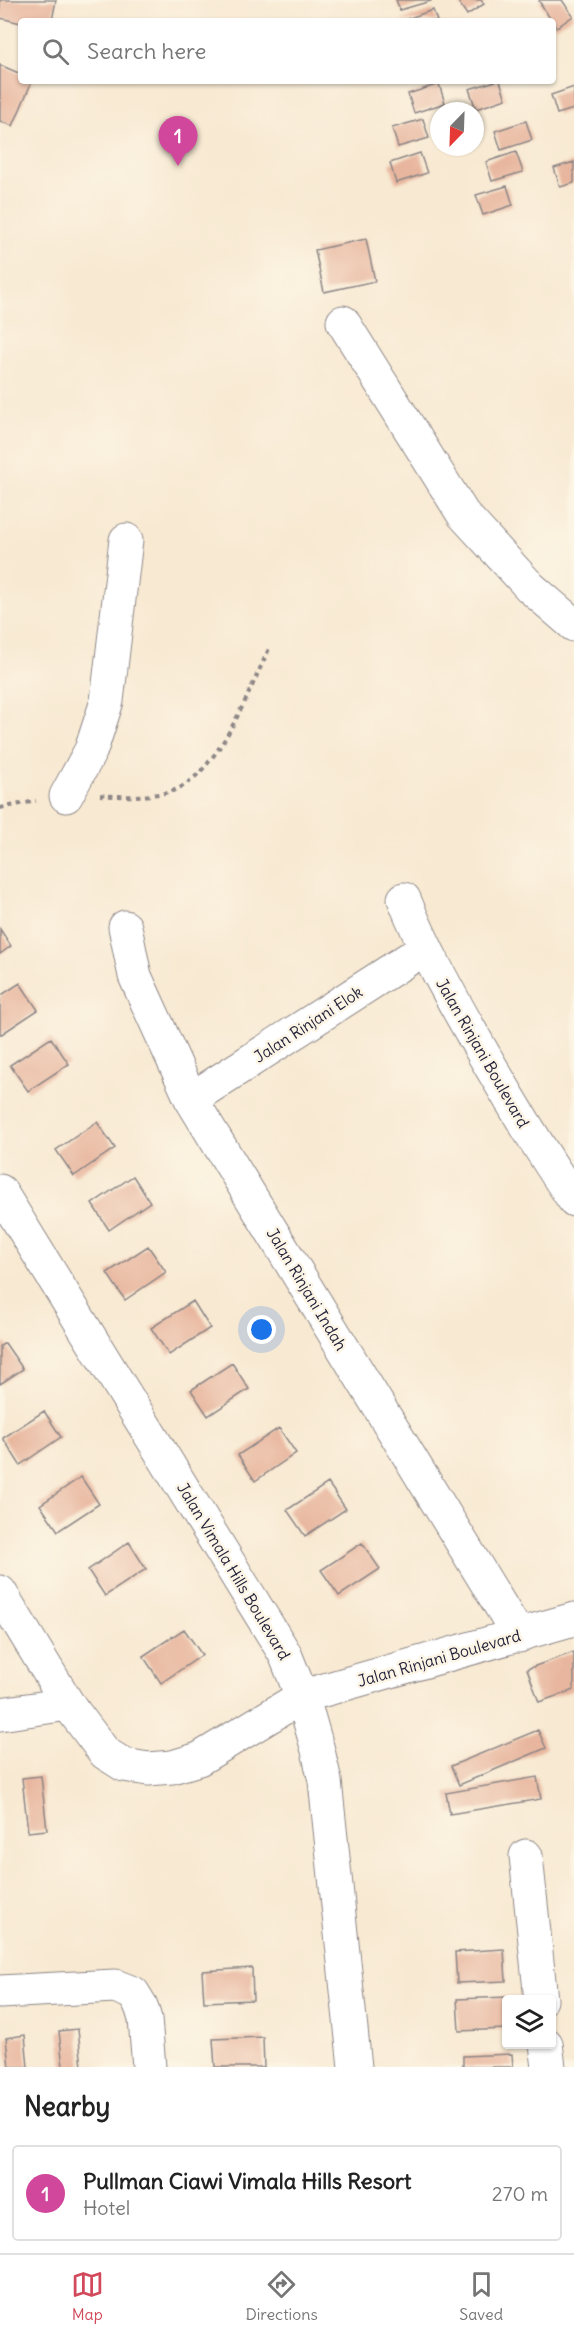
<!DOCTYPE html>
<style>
body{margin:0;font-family:Delius,sans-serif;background:#f2f2f2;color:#222}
.controls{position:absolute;right:18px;bottom:18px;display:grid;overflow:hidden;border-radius:6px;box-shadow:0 2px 4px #0004}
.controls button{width:54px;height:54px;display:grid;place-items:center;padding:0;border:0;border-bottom:2px solid #e0e0e0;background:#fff;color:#222;font:30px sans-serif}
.compass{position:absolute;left:430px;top:102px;width:54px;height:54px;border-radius:50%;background:#fff;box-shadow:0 2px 4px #0004;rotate:203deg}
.you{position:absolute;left:262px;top:1330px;width:21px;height:21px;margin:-15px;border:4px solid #fff;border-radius:50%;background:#1a73e8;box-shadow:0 0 0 9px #1a73e833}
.badge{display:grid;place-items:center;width:39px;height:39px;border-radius:50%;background:#d1495b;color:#fff;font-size:20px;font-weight:700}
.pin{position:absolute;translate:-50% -50px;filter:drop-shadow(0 2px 3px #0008)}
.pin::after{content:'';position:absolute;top:32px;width:21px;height:18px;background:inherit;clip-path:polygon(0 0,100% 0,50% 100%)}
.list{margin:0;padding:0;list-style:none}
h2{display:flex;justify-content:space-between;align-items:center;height:78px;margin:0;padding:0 24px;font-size:26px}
h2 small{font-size:20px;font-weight:400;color:#767676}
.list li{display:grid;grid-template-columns:39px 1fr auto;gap:18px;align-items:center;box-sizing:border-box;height:96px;margin:0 12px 12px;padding:0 12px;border:2px solid #e0e0e0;border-radius:6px}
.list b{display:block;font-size:22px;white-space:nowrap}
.list p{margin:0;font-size:20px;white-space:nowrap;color:#767676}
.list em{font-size:20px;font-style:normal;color:#767676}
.icon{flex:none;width:33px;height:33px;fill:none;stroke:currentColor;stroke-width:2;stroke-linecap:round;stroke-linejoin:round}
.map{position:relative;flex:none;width:574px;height:2067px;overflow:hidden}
.search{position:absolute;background:#fff;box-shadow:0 2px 4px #0004;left:18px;right:18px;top:18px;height:66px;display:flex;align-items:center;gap:15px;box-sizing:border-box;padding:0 21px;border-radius:6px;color:#767676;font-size:22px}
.sheet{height:186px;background:#fff}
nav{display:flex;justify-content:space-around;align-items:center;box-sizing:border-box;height:84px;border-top:2px solid #e0e0e0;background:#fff;font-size:16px;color:#767676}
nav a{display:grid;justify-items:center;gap:3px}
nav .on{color:#d1495b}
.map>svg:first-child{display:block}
</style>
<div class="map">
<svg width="574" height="2067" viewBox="0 0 574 2067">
<rect width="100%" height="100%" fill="#fcf5e5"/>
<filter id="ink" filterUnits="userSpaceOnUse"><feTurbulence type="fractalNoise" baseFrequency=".0167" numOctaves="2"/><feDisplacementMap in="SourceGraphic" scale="12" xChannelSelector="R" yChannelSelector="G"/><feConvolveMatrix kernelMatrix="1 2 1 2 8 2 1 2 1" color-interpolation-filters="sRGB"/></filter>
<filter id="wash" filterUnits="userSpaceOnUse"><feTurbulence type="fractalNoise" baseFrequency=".008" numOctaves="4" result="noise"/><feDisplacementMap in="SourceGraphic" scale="24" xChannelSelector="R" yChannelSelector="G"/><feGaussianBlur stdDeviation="1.35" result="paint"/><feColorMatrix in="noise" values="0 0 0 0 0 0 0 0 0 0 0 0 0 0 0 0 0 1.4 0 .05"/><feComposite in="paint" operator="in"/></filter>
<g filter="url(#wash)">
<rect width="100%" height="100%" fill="#f8e9d2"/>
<g id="blocks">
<path fill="#e8b69e" d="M0,0H56L52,21H21V23L0,18Z
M396,0H431V1L400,10Z
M457,0H481L484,4L467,15Z
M540,0H562L573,16L556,28L539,1Z
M433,10L437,21H401Z
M0,65L21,74V81H32L13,126L0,121Z
M496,81H500L506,99L476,109L469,89Z
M439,84L445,103L414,113L408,94Z
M574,87V109L557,114L551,95Z
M423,119L429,138L398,147L392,128Z
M526,121L532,140L501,150L495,131Z
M516,152L523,172L492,181L486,162Z
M420,153L427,173L396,183L390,163Z
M574,162V183L560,187L554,168Z
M507,186L513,205L483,215L476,195Z
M366,239L375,281L324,292L315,250Z
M0,929L11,946L0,954Z
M20,983L38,1010L0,1035V996Z
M51,1038L69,1064L28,1091L10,1065Z
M97,1122L115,1148L74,1176L56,1150Z
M133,1176L150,1202L109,1230L92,1204Z
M148,1246L166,1272L125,1300L107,1273Z
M193,1301L210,1328L169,1355L151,1328Z
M5,1343L23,1369L0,1384V1346Z
M232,1363L249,1389L208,1416L191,1390Z
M44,1411L61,1437L20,1465L3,1438Z
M279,1428L296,1453L255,1481L238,1455Z
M81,1477L99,1504L58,1531L40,1505Z
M328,1483L346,1509L305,1536L287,1510Z
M129,1542L146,1569L105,1596L88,1570Z
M362,1543L380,1569L339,1596L321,1570Z
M184,1629L202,1655L161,1683L143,1656Z
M574,1652V1690L539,1702L527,1669Z
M538,1730L546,1748L459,1785L451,1766Z
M41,1776L47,1830L28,1832L22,1778Z
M537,1777L541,1799L450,1814L446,1793Z
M504,1949L506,1981L457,1983L455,1952Z
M252,1968L253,2000L204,2002L202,1971Z
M507,1997L506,2029L459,2031L457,1999Z
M78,2029L82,2067H63L59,2031Z
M25,2035L28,2067H9L6,2038Z
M263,2037L264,2067H215L213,2039Z
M512,2054L513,2067H463V2056Z"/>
</g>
</g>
<g filter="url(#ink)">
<use href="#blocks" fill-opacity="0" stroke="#8d8686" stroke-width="1.5"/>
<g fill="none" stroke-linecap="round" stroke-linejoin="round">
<defs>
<path id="minor" d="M343,322L463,514L530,587L574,625
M66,796L91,750L107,701L126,540
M404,899C426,954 455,1004 484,1055C513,1105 542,1153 574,1200
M125,927L135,976L191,1099L519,1636
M191,1099L424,949
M0,1191L285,1654C303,1696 316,1736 325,1781L355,2067
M0,1592L68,1704L105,1753L124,1765L148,1769L172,1767L199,1759L303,1696L574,1619
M0,1714L68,1704
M526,1856L541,2000
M0,1992L115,1986L133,1993L141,2006L145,2019L149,2067
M546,2044L549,2067"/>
</defs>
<use href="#minor" stroke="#8d8686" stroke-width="35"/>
<path stroke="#8d8686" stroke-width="4" stroke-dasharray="4.5 4.5" stroke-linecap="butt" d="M100,795C122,797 147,797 169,792C217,779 249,690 269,649
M0,808L36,801"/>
<use href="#minor" stroke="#fff" stroke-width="33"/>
</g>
</g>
<g text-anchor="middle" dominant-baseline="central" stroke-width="5" stroke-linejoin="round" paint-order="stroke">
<g font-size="16" fill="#22223b" stroke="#fcf5e5">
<text transform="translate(308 1024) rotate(-33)">Jalan Rinjani Elok</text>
<text transform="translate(483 1053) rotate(60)">Jalan Rinjani Boulevard</text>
<text transform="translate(307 1289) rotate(59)">Jalan Rinjani Indah</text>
<text transform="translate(234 1571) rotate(59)">Jalan Vimala Hills Boulevard</text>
<text transform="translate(439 1658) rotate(-16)">Jalan Rinjani Boulevard</text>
</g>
</g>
</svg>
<div class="controls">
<button><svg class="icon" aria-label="layers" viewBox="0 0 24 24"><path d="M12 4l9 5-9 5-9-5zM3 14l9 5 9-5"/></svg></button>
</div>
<svg class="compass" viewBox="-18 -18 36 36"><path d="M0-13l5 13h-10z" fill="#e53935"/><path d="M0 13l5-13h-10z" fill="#767676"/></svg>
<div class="you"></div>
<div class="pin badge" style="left:178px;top:166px;background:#d1479c">1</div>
<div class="search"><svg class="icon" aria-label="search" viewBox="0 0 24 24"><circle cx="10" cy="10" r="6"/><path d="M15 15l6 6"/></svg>Search here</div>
</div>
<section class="sheet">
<h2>Nearby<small></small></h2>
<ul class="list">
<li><span class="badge" style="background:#d1479c">1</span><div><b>Pullman Ciawi Vimala Hills Resort</b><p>Hotel</p></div><em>270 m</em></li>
</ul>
</section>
<nav>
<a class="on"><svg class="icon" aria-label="map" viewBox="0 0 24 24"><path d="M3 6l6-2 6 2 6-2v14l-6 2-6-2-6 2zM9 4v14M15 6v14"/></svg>Map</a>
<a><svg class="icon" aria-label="directions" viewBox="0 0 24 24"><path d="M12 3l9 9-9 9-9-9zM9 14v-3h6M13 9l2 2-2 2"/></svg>Directions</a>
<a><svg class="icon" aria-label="saved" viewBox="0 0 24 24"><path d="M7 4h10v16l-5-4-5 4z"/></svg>Saved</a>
</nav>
